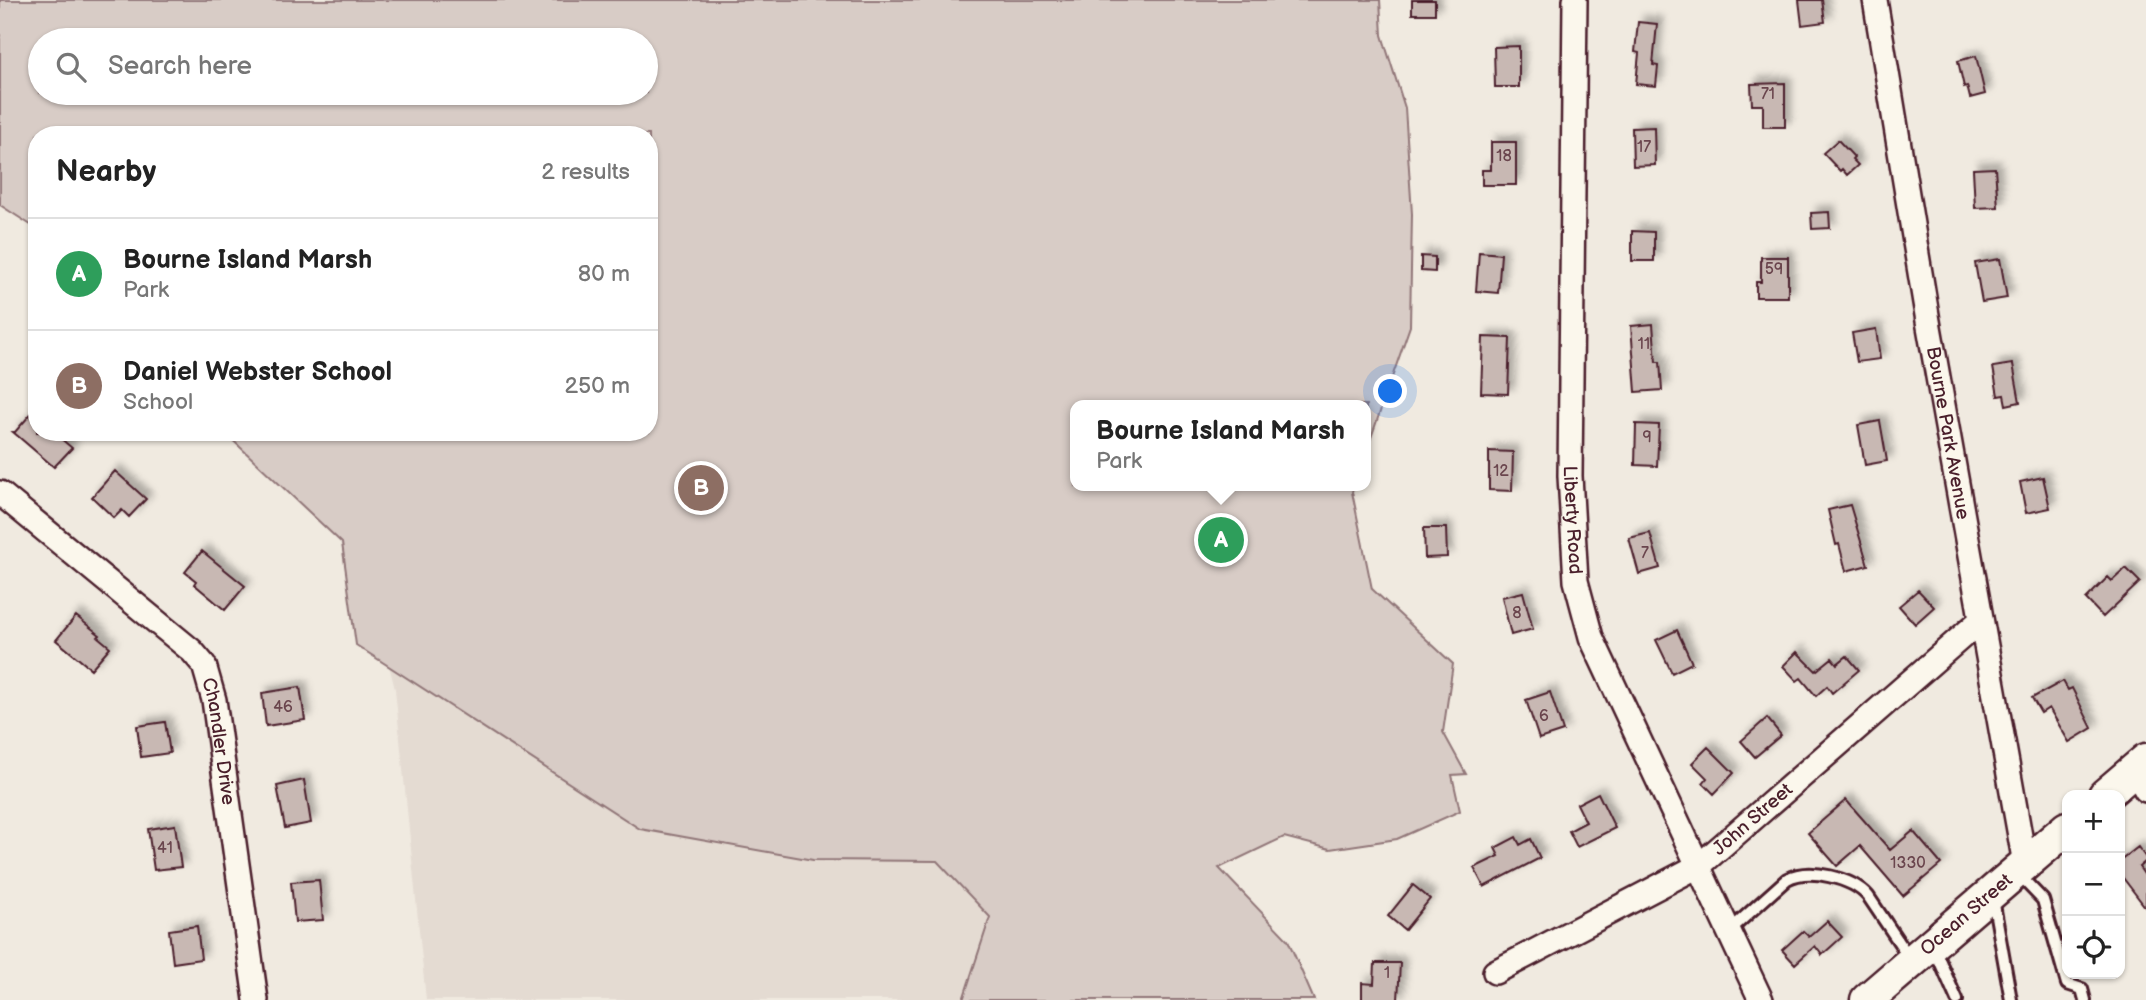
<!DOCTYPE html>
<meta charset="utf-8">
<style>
body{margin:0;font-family:"Balsamiq Sans",sans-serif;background:#f2f2f2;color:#222}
.controls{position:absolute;right:21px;bottom:21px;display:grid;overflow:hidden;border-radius:14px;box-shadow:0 2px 5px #0004}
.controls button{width:63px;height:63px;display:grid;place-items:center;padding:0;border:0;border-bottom:2px solid #e0e0e0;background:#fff;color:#222;font:35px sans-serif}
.you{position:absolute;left:1391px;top:392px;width:24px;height:24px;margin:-18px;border:5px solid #fff;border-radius:50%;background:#1a73e8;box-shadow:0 0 0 10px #1a73e833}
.badge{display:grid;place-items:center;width:46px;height:46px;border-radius:50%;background:#b45309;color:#fff;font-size:23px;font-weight:700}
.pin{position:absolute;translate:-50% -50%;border:4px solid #fff;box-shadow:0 2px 7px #0006}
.popup{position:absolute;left:1070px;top:400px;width:301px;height:91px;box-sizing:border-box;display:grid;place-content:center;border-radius:14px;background:#fff;filter:drop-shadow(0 2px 5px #0005);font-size:23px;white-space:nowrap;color:#767676}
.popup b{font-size:26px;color:#222}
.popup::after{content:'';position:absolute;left:50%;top:100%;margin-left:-14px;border:14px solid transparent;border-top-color:#fff}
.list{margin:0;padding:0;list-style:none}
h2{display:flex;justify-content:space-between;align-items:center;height:91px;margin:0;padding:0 28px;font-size:30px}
h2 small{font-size:23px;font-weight:400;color:#767676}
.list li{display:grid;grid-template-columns:46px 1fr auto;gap:21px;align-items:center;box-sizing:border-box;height:112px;padding:0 28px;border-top:2px solid #e0e0e0}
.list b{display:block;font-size:26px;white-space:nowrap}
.list p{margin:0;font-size:23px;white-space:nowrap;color:#767676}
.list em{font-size:23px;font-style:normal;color:#767676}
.icon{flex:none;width:38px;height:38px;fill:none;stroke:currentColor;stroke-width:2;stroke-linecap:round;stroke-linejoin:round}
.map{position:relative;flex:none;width:2146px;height:1000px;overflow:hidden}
.search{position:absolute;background:#fff;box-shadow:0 2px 5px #0004;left:28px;top:28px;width:630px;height:77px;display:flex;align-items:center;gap:18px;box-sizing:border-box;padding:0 24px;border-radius:38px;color:#767676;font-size:26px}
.panel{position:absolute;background:#fff;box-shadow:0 2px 5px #0004;left:28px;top:126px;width:630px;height:315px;border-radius:28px}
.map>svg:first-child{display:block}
</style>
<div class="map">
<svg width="2146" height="1000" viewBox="0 0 2146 1000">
<defs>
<filter id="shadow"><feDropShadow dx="6" dy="-6" stdDeviation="3.5" flood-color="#0004"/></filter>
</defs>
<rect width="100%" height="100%" fill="#f0eae0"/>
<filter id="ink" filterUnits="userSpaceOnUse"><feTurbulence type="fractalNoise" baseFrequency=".0143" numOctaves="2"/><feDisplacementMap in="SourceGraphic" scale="14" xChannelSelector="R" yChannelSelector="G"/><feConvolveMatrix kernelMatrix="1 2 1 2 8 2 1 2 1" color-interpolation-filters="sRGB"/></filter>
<g filter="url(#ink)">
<path fill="#e4dbd2" d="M646,93L1170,1000H426L395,689L375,609L649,432V135Z"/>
<path fill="#d8ccc6" stroke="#917678" stroke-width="2" fill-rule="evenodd" d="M0,0H1380L1382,35L1405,108L1412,214L1410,326L1366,452V405H1076V486H1354L1352,492L1372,589L1453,664L1443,732L1466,774L1452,775L1460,811L1397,839L1330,849L1284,837L1219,868L1288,940L1314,1000H963L990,917L937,861L813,860L640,829L356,645L342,543L224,432H649V135H37V229L0,205ZM40,40H646V93H40Z"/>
<path fill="#c8b8b3" stroke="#4a1f2b" stroke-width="2" filter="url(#shadow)" d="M1412,0H1435V14H1412Z
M1799,0H1822L1825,22L1802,25Z
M1638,22L1657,24L1653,65L1658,66L1656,86L1636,84L1639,53L1635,52Z
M1519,46V87H1495L1494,47Z
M1976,56L1985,94L1970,98L1967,86L1964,87L1958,61Z
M1785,83V127H1763V105H1752L1751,84Z
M1654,127L1655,165L1633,166L1632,128Z
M1838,140L1854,157L1852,159L1858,165L1847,175L1842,169L1840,171L1823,153Z
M1491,142H1516V185H1482V170H1491Z
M1995,168L1998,207L1975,208L1973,169Z
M1829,212L1830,228L1812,229L1811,213Z
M1632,231L1654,232V261H1632Z
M1479,252L1501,254L1498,293L1476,291Z
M1421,256L1435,257V272L1421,271Z
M1761,257H1788V297H1756V282H1761Z
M2000,259L2007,298L1982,302L1975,263Z
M1653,324L1656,362H1660L1662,390L1636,392L1631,326Z
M1876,329L1880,359L1857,362L1852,333Z
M1483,337L1510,338L1508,394L1481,393Z
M2013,364L2020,402L2006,405L2004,395L1998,396L1993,367Z
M37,407V432H53L72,448L54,467L13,432H15Z
M1880,421L1887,461L1865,465L1858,425Z
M1636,424L1659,425L1657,466L1635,465Z
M1489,451L1513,452L1512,491L1489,490Z
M115,471L146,499L129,517L122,510L114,518L92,497Z
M2043,477L2050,508L2026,513L2020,482Z
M1850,505L1868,565L1846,571L1839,544L1836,545L1828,510Z
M1424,528H1446L1447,557L1425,558Z
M1650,533L1660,568L1639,574L1629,538Z
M202,551L245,586L225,610L194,584L196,581L185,572Z
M2126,568L2140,582L2103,617L2086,599L2108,577L2112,581Z
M1918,590L1934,607L1915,624L1899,606Z
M1523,592L1533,629L1511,635L1502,597Z
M76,616L100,635L98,637L110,647L91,669L56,640Z
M1677,630L1692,663L1672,673L1656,640Z
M1797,652L1816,671L1832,658L1837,664L1847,656L1859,670L1832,693L1827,686L1816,696L1801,678L1797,681L1783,666Z
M2063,681L2068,690L2072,688L2092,728L2069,742L2049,708L2041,713L2032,698Z
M300,687L305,720L266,726L262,693Z
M1550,692L1563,731L1539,739L1526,700Z
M1767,718L1781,735L1755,757L1741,741Z
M165,722L170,753L141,757L137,726Z
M1708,747L1734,773L1714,794L1703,783L1707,778L1692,763Z
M304,780L311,823L285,828L277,786Z
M1598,793L1615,828L1577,847L1569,831L1586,822L1577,804Z
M1846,800L1890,850L1913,831L1941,864L1903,896L1860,846L1837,866L1808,833Z
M175,825L181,867L154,870L148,829Z
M1516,837L1520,845L1531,839L1540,858L1484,887L1474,868L1499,856L1495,848Z
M2138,847L2146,858V861L2139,867L2146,877V908L2120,874V861Z
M319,880L323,920L295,922L291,882Z
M1413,885L1430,899L1405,930L1388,916Z
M1827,921L1842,937L1822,955L1815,946L1795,964L1782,950L1803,931L1809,937Z
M197,926L201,959L173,963L169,930Z
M1375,963H1400L1398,1000H1362V983L1374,984Z"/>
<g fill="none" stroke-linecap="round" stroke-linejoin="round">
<defs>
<path id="lane" d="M2018,874L2043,900L2067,984L2082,989L2085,1000
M1993,899L2011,1000
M1729,931L1787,879C1809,867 1852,878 1868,896L1911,960
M1934,948L1957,1000"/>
<g id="street">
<path id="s1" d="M1575,0L1570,476L1576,581L1591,637L1761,1000"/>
<path id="s2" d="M1875,0L1928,321L2025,864"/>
<path id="s3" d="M0,493L192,651L204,665L214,700L256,1000"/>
<path d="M2135,770L2146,790"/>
<path id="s4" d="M1495,972L1700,865L1981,620"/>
</g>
<g id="secondary">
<path d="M2105,795L2146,760"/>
<path id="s5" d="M1867,1000L2067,828"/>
</g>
</defs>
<use href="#lane" stroke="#4a1f2b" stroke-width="16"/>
<use href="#street" stroke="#4a1f2b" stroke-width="28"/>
<use href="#secondary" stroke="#4a1f2b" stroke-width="37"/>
<use href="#lane" stroke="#fbf7ec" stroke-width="10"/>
<use href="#street" stroke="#fbf7ec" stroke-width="23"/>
<use href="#secondary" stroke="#fbf7ec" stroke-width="32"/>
</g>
</g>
<g text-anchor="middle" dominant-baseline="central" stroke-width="5" stroke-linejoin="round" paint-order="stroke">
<g font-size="16" fill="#6a454d">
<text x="1768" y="94">71</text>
<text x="1644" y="147">17</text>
<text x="1504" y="156">18</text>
<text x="1774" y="269">59</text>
<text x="1644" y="344">11</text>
<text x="1647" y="437">9</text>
<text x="1501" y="471">12</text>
<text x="1645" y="553">7</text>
<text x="1517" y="613">8</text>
<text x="283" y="707">46</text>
<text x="1544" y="716">6</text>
<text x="165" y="848">41</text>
<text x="1908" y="863">1330</text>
<text x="1387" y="973">1</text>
</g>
<g font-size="19" fill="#4a1f2b" stroke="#fbf7ec">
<text stroke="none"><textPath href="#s2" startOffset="439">Bourne Park Avenue</textPath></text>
<text stroke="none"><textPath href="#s1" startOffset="520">Liberty Road</textPath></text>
<text stroke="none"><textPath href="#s3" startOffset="345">Chandler Drive</textPath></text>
<text stroke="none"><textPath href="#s4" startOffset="301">John Street</textPath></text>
<text stroke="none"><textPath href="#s5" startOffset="131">Ocean Street</textPath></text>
</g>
</g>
</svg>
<div class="controls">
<button>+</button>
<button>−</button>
<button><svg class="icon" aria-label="locate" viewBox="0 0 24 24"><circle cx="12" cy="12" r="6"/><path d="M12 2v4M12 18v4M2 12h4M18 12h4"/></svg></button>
</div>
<div class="you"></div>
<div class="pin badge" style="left:1221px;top:540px;background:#2e9e5b">A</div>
<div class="popup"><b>Bourne Island Marsh</b>Park</div>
<div class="pin badge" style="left:701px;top:488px;background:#8d6e63">B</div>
<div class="search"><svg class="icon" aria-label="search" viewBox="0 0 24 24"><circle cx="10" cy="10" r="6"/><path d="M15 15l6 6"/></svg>Search here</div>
<section class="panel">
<h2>Nearby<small>2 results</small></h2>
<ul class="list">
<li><span class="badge" style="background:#2e9e5b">A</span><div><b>Bourne Island Marsh</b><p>Park</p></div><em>80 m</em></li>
<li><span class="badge" style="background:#8d6e63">B</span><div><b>Daniel Webster School</b><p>School</p></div><em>250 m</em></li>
</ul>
</section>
</div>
